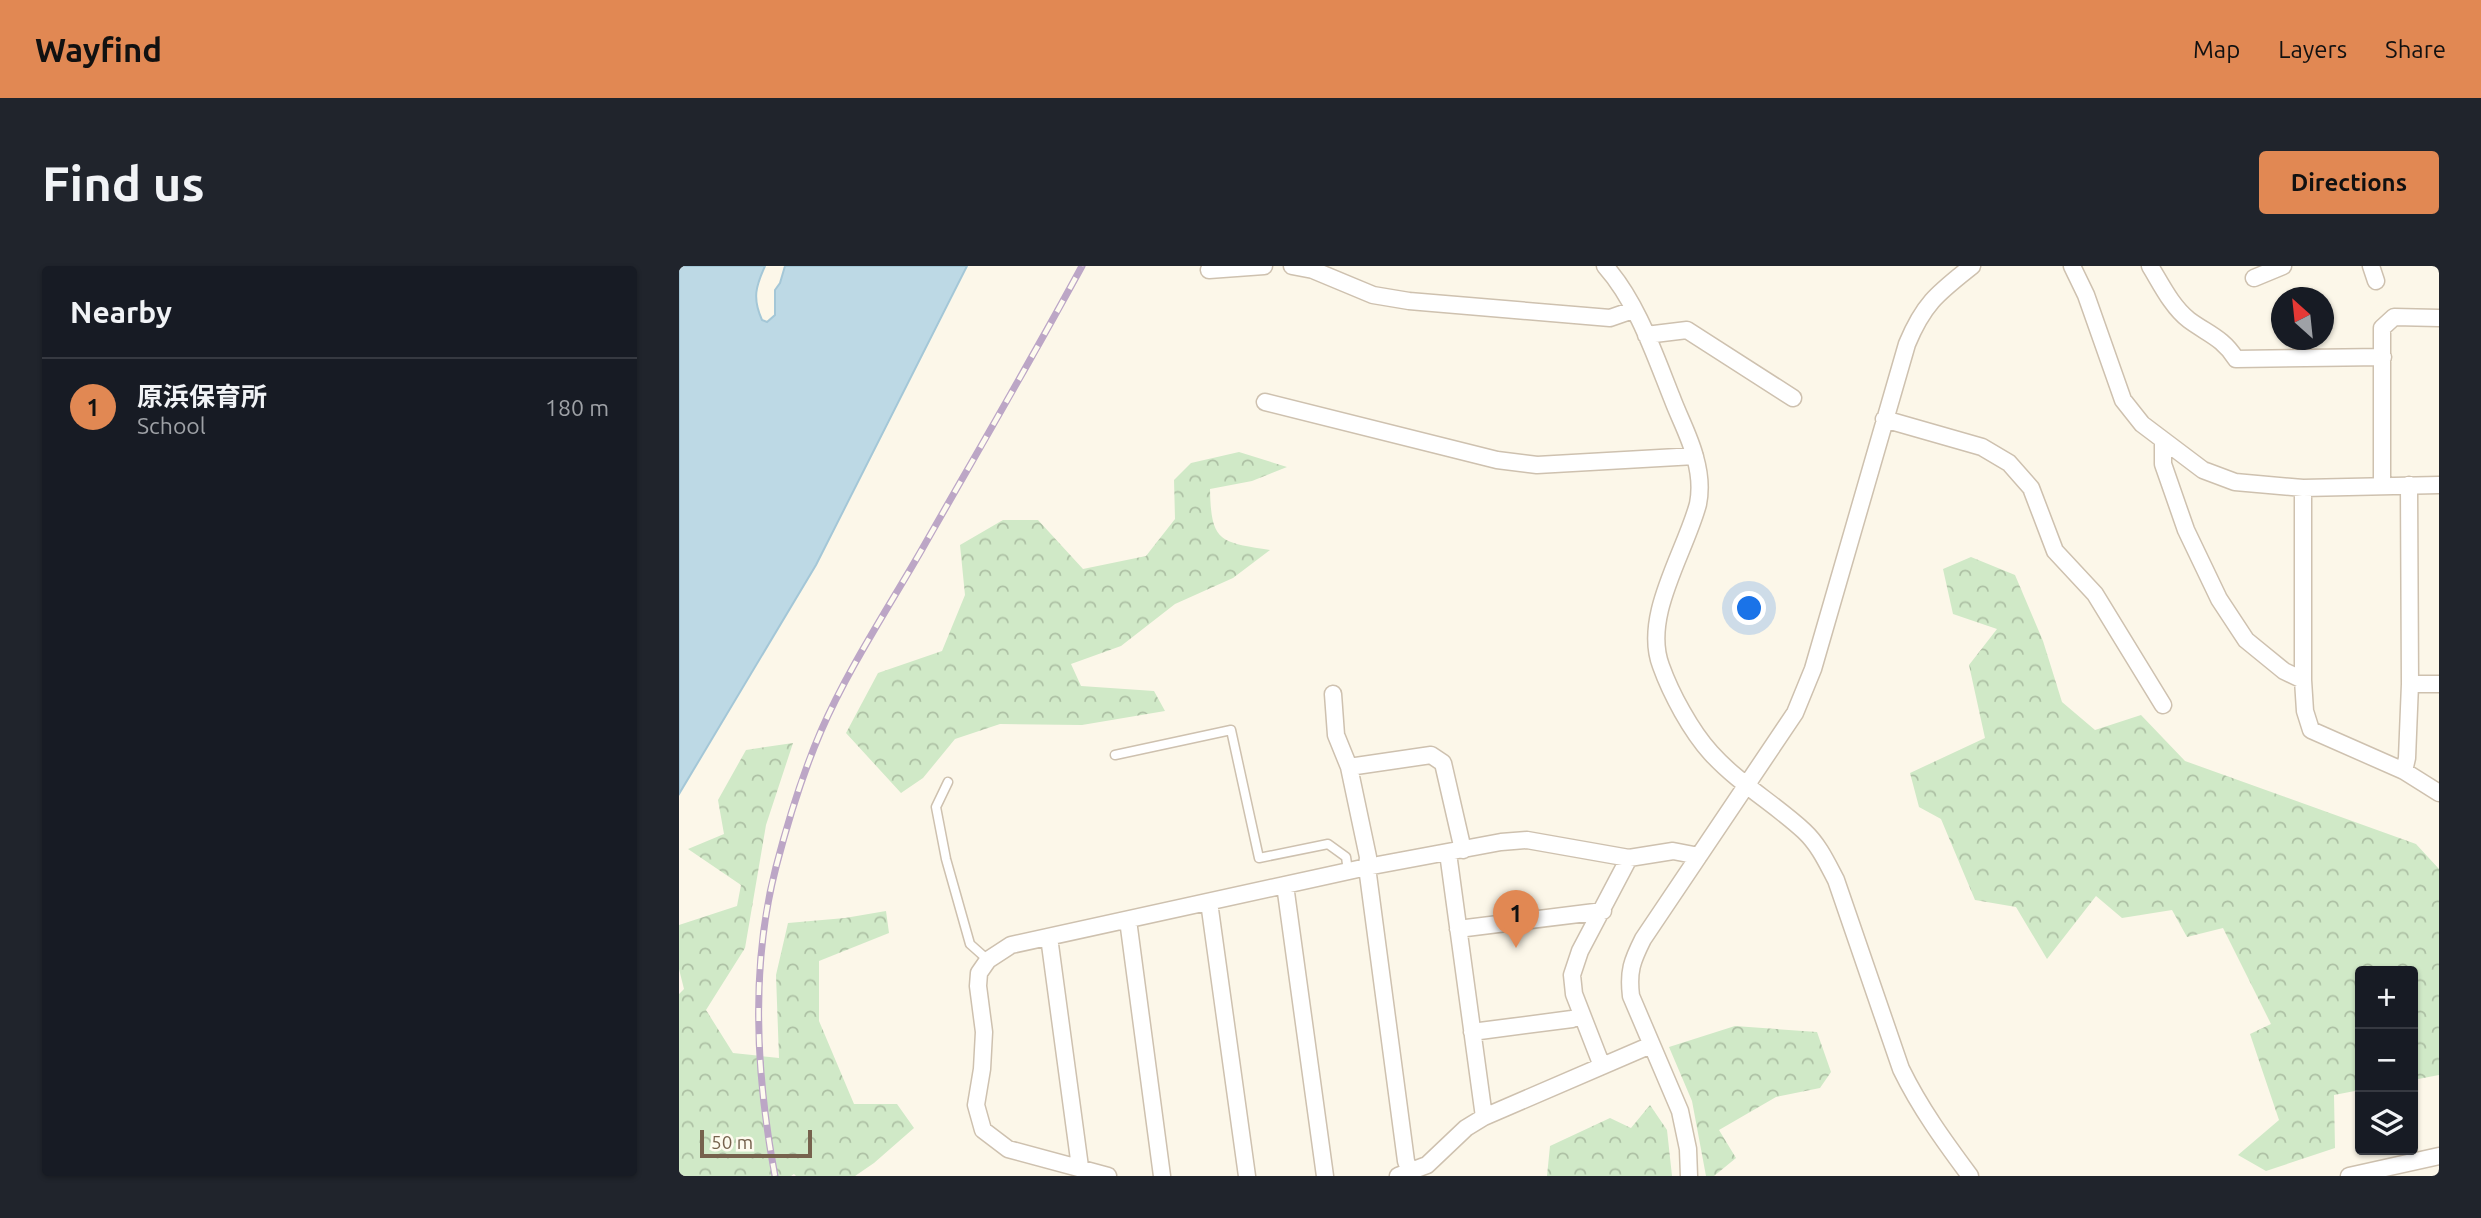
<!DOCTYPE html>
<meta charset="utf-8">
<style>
body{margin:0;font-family:Ubuntu,"Noto Sans JP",sans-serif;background:#20242c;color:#f1f3f6}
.controls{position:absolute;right:21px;bottom:21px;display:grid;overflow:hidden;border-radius:7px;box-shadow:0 2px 5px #0004}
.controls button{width:63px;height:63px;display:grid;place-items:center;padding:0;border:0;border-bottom:2px solid #363941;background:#171b24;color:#f1f3f6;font:35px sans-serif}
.compass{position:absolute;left:1592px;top:21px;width:63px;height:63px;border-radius:50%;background:#171b24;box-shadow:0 2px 5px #0004;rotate:333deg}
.scale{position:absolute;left:21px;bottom:18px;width:112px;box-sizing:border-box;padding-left:7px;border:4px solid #76624d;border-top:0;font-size:19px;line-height:24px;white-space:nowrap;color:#76624d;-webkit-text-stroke:5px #fefbef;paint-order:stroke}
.you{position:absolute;left:1071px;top:343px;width:24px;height:24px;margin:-18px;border:5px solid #fff;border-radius:50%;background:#1a73e8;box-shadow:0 0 0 10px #1a73e833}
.badge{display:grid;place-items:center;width:46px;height:46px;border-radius:50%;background:#e18853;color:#111;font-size:23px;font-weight:700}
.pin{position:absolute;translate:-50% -58px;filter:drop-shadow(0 2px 4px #0008)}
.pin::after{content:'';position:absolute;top:37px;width:24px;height:21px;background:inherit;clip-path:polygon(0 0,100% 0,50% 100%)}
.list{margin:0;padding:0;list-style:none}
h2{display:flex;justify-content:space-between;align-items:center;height:91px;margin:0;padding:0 28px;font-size:30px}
h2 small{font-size:23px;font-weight:400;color:#9ea1a6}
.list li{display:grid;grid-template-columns:46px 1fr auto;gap:21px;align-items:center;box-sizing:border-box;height:98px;padding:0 28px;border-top:2px solid #363941}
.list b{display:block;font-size:26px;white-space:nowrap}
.list p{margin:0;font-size:23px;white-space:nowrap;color:#9ea1a6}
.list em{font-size:23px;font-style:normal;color:#9ea1a6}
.icon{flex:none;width:38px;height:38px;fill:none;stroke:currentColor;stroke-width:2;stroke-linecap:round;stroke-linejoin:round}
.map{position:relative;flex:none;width:1760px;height:910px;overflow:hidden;border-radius:7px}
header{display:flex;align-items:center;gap:42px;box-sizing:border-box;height:98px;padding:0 35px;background:#e18853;color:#111}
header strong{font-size:33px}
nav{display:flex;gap:38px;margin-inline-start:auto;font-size:24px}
.intro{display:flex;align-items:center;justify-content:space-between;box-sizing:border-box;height:168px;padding:0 42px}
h1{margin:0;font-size:49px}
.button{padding:18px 32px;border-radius:7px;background:#e18853;color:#111;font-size:24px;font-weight:700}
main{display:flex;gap:42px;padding:0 42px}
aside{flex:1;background:#171b24;border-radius:7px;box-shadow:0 2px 5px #0004}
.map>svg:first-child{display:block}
</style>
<header>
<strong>Wayfind</strong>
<nav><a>Map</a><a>Layers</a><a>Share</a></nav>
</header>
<div class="intro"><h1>Find us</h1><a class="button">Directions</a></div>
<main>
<aside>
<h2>Nearby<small></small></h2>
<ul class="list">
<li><span class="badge">1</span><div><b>原浜保育所</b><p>School</p></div><em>180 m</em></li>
</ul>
</aside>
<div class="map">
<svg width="1760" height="910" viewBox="0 0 1760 910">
<defs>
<pattern id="forest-crowns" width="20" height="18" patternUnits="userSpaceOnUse" patternTransform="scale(1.75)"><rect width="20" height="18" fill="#d0e9c7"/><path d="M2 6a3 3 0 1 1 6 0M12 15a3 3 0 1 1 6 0" fill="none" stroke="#adc0a4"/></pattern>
</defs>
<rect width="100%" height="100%" fill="#fcf7e9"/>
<path fill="url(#forest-crowns)" d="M560,186L608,201L573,215L531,223C532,277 541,276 591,284L554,312L496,338L442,380L392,398L402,420L475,425L486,445L403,459L321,458L276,473L244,512L222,527L167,467L199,407L263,385L286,329L281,279L324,254H359L404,303L467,290L496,253L495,214L512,197Z
M1292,291L1336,309L1364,375L1383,436L1416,464L1462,449L1506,495L1737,578L1760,603V809L1734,814V705H1681V824L1655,829L1656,882L1587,905L1559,889L1600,854L1571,768L1592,758L1544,662L1508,671L1493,644L1443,652L1417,630L1368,693L1337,641L1296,634L1262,553L1240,541L1231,507L1306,472L1290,399L1318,363L1274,348L1264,303Z
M114,477L87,559L66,682L27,744L54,787L100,792L97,709L109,657L166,652L207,645L210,667L140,695V755L175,838H218L235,862L195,897L176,910H117L115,908L112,910H0V728L5,723L0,703V659L58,640L62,619L9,583L45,568L39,534L67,484Z
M1056,760L1138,766L1152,806L1141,822L1097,831L1040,864L1057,892L1035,910H1027L1013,835L990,781Z
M971,839L988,864L993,910H868L871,880L931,852L952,862Z"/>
<path fill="#bdd9e5" stroke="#a4c7d7" stroke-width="2" d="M0,0H86C77,20 73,32 83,54L88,56L96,49V24L101,17L106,0H288L137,299L0,528Z"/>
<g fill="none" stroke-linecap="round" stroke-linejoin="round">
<defs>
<path id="lane" d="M436,489L552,464L580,592L649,578L667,591L669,605
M269,516L257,541L267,593L291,678L309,694"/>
<path id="street" d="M613,0L634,4L694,29L730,35L931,52L954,44
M926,0C958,36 975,87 993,132C1000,151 1011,171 1016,191C1020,205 1022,223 1019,238C1006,287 963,350 982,400C992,428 1012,465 1032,487C1059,517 1096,538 1125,565C1140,579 1148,597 1157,614L1222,803C1241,842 1265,875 1291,910
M1393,0L1407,29L1444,134L1463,158L1524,204L1556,216L1624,222L1760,219
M1471,0C1482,18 1493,41 1510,54C1529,68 1544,72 1557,93L1704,91
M1692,0L1697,15
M530,4L585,0
M1575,12L1604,0
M967,69L1008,64L1114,132
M586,136L818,194L858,199L1016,190
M1205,153L1303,181L1330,197L1352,222L1376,285L1416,328L1484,439
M1484,176V198L1507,264L1540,333L1567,374L1605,405L1624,414
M1703,220V62L1715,51L1760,52
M1624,222V414L1626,445L1632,464L1725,505L1760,527
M1731,418H1760
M654,428L657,469L670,501L689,591L688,601L727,895L731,906
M670,501L752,489L764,497L784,584
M1725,505L1728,492L1731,418L1730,219
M769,587L805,851
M606,619L646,910
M530,636L568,910
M449,654L483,910
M779,663L924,645
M370,671L401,901
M793,766L893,753L902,749
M923,800L895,728L893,709L901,685L950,592
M429,910L329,883L304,864L297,839L303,803L305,766L299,720L300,707L309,694L332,679L688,601L822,576L848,574L950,592L994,585L1020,590
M719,910L748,899L787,862L805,851L972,779
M1010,910L1009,883L1001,845L952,730C949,705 953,695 964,673L1116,447L1134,403L1228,78C1245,37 1259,27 1293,0
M1670,910L1760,890"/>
</defs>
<use href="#lane" stroke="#cec1af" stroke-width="11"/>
<use href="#street" stroke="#cec1af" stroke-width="19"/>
<use href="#lane" stroke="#fff" stroke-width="8"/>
<use href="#street" stroke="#fff" stroke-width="16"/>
<defs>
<path id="rail" d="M96,910C77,809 71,701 97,601C109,555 123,509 142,465C169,403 208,344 242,285C296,190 351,96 403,0"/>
</defs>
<use href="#rail" stroke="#bca6c6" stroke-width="7"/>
<use href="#rail" stroke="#fefbef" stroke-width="4.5" stroke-dasharray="13" stroke-linecap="butt"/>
</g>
</svg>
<div class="controls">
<button>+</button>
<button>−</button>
<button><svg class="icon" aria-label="layers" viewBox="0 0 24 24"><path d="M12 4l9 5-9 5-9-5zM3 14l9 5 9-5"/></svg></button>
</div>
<svg class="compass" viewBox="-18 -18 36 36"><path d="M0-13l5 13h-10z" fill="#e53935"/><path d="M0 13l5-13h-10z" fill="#9ea1a6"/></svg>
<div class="scale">50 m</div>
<div class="you"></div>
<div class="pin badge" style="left:837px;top:682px">1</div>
</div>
</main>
